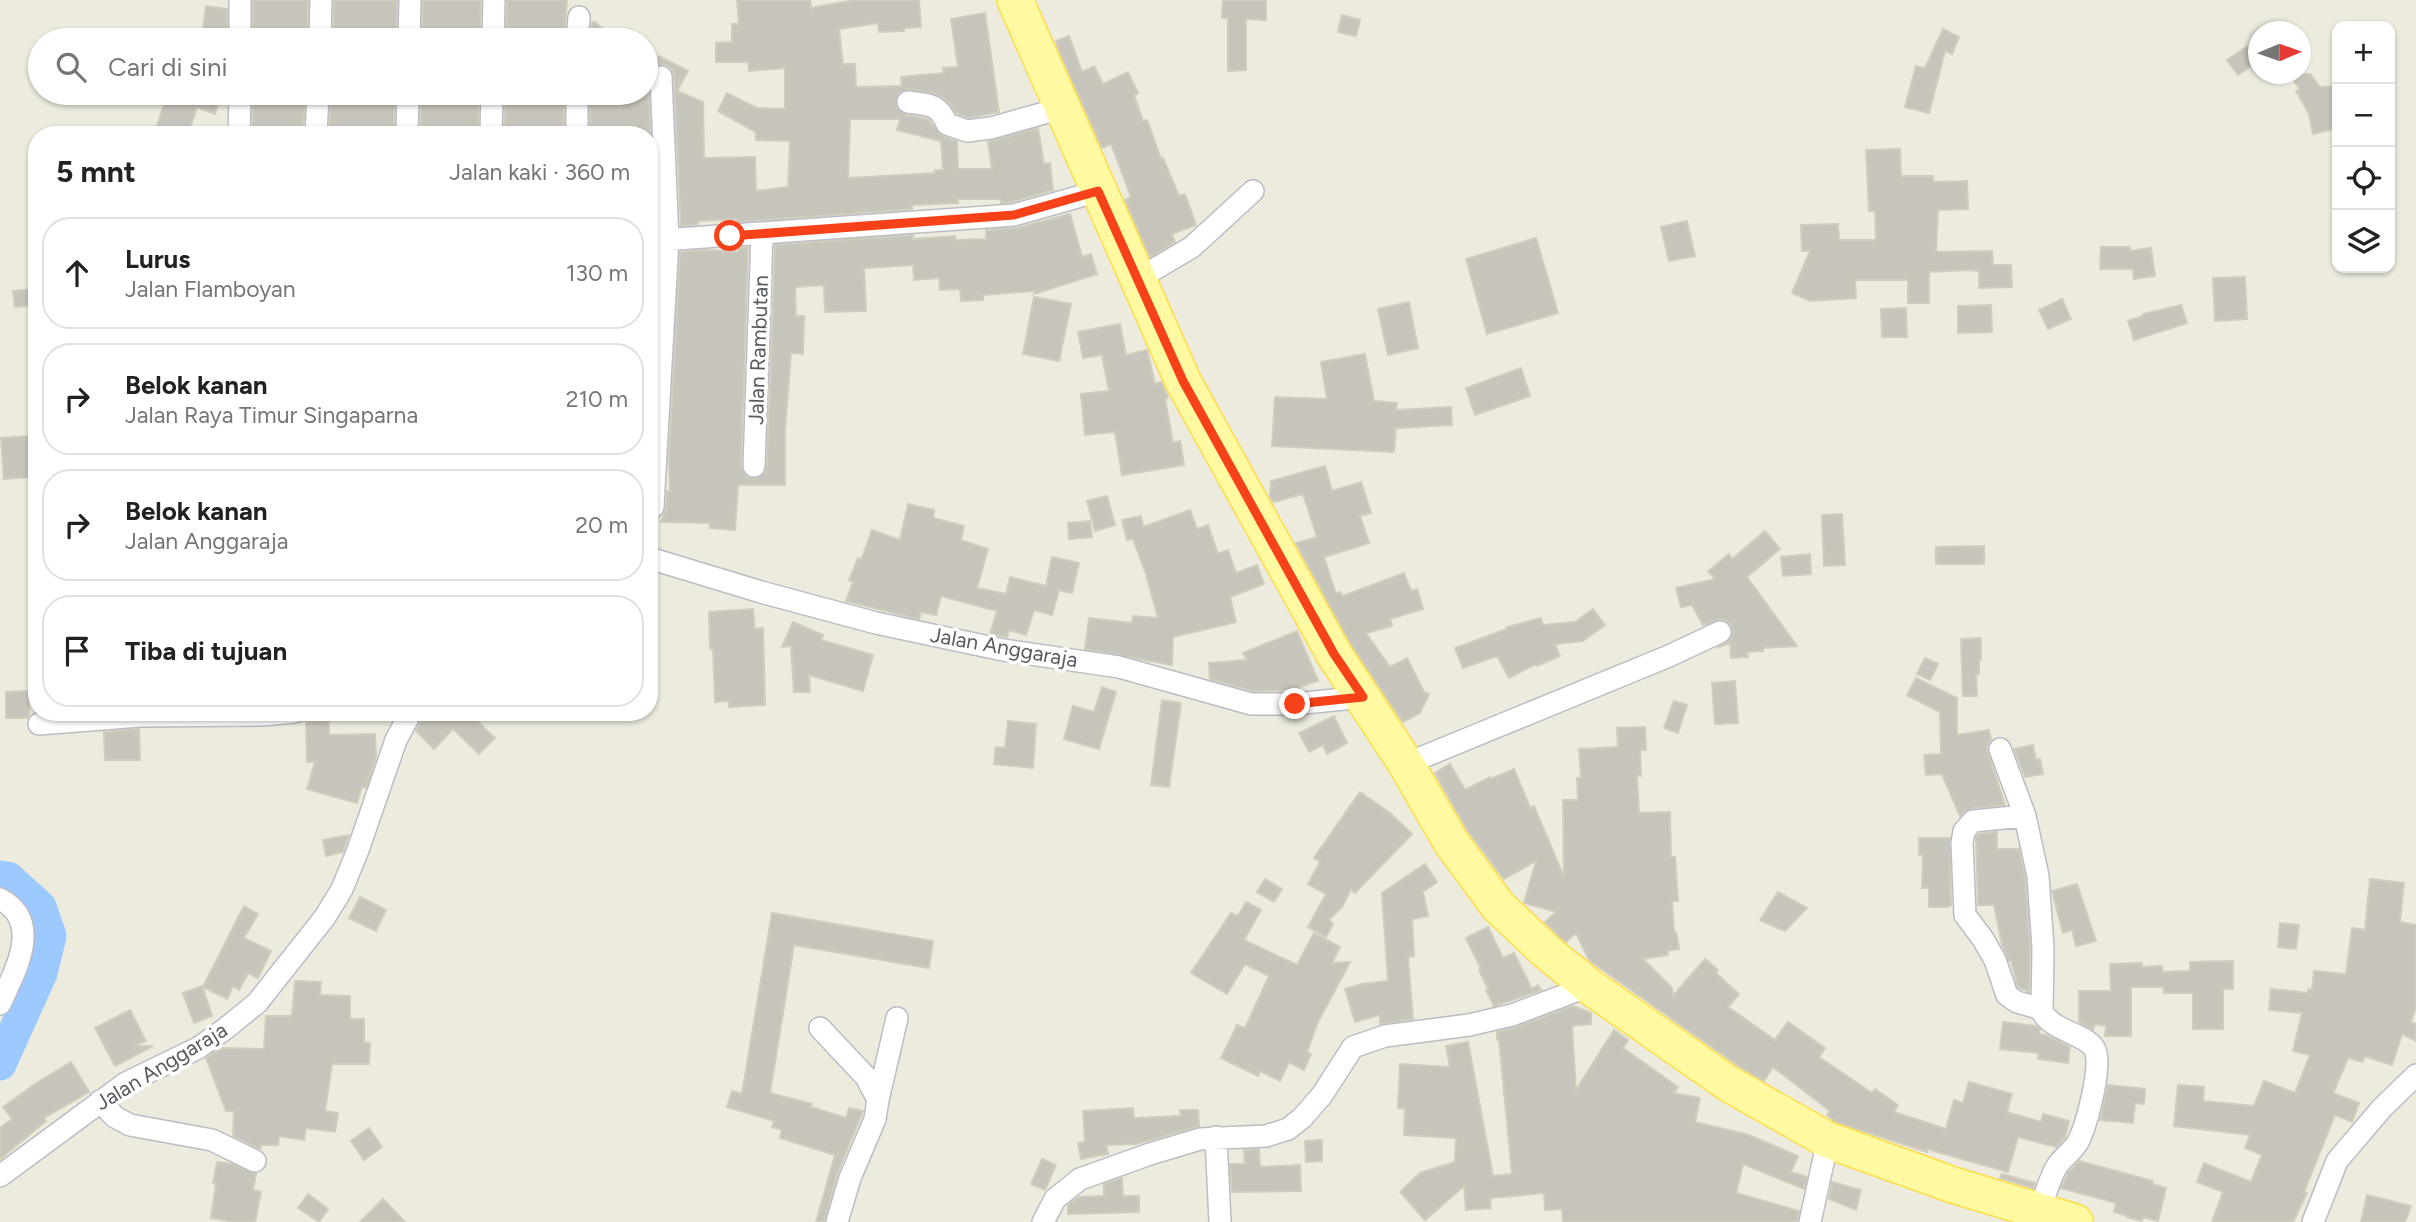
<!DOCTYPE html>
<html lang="id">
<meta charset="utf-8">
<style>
body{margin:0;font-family:Figtree,sans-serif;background:#f6f6f6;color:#222}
.controls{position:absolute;right:21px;top:21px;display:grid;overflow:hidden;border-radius:14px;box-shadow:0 2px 5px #0004}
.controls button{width:63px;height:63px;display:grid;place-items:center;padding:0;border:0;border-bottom:2px solid #e0e0e0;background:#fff;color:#222;font:35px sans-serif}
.compass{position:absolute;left:2248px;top:21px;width:63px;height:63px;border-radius:50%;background:#fff;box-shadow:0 2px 5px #0004;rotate:88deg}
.stop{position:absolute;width:21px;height:21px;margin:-16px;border:5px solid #f74219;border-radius:50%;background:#fff}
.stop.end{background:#f74219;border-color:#fff;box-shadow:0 2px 7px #0008}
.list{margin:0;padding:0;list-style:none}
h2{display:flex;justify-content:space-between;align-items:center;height:91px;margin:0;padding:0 28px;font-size:30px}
h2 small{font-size:23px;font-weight:400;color:#767676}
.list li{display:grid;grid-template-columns:46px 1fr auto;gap:21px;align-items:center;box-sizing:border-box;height:112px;margin:0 14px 14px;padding:0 14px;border:2px solid #e0e0e0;border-radius:28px}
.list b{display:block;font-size:26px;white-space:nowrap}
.list p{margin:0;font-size:23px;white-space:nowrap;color:#767676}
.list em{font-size:23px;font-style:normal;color:#767676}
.icon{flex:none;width:38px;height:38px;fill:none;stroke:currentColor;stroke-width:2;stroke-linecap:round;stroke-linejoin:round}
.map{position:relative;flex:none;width:2416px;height:1222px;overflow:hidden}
.search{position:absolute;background:#fff;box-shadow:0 2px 5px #0004;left:28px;top:28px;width:630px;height:77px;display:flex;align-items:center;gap:18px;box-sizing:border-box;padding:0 24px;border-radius:38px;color:#767676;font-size:26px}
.panel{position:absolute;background:#fff;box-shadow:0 2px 5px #0004;left:28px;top:126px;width:630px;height:595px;border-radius:28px}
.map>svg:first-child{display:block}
</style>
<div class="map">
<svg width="2416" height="1222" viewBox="0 0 2416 1222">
<rect width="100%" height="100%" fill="#ecebde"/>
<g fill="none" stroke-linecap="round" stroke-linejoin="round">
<path stroke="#9cc9ff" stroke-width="33" d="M0,877L8,878L40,907L50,936L41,973L0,1064"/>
</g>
<path fill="#c7c4bb" stroke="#d1cdbc" stroke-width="2" fill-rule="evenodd" d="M253,0H308L307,40H253Z
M334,0H397L396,40H333Z
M423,0H481L480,40H422Z
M507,0H567L564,40H506Z
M737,0H810L811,8L854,0H919L921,27L904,28V31L879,32L878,23L839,29L843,64H855L856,87L902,86L901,77L944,73L943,68L958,67L951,19L985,13L999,112L968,118L956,113L949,103L938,95L910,89L898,94L896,106L906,115L928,119L942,136L957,141L958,169H992L988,142L1038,128L1044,164L1050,163L1053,190L1012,202L1001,203L1000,199H957L958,203L912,205V209L737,222V219L698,221V224L681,226L674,76L672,69L666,65L660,64L652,68L659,56L688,71L677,91L703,102L704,158L755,157L756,191L788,187L790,141L756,140V132L718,111L727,93L757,108L785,109V68L749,71L748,62H716V43L732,42V24H739ZM850,119H900L897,130L941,141L943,170H935V173L848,178Z
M1223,0H1266V20L1246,19V70L1228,71V18H1222Z
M206,6L227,9V40L202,38Z
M1342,15L1360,20L1356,36L1338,32Z
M592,22H595L616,40H590Z
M1943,29L1959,37L1952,54L1945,51L1929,113L1905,107L1916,66L1925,68Z
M1069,36L1082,72L1094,66L1103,84L1128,72L1138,93L1134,95L1143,121L1147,120L1161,159L1163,158L1179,196L1185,194L1196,225L1172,234L1175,242L1150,257L1125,200L1131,197L1111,144L1102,148L1058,48L1056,41Z
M2248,46L2258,61L2238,75L2227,60Z
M649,74L648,78L654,208H649V135H590V93H646V79Z
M2288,74H2310L2320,87L2337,86V102H2333L2337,128L2313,134L2309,114L2296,91L2300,89Z
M162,93H222L215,114L197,107L188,135H154L165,101L174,105L176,100L162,95Z
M253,93H305L303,135H252Z
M331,93H395L394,134L329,135Z
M421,93H479L478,135L420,134Z
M505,93H564V135H504Z
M1900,149L1901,176H1933V182L1967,181L1968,209L1938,210L1936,252L1992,251L1993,265H2011L2012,287L1979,288V271L1968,270L1929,272V303H1908V280H1855L1856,298L1810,301L1792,293L1810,251H1802L1801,225L1838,224L1839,240H1876L1875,211H1869L1866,150Z
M1070,214L1082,257L1091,254L1097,274L1034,294L1035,291L983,295V300L961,301L960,289L940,290L939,278L914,280L913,265L864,268L866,311L825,312L824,285L795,287L796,316H804L803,354L791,353L785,429V485H738L735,530L710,528V523L661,522L666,508L667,491H670L669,459L680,252L707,250L738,252V248L748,247L741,466L747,477L754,479L765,473L767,466L775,245L913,235V239L955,236V240L986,239V230L1017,228Z
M1687,221L1695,256L1669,261L1661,227Z
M1536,238L1558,313L1487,334L1466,259Z
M2101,247H2130V251L2151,248L2155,276L2134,279L2133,269H2100Z
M649,255H654L651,317H649Z
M2245,277L2247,319L2215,321L2213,278Z
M37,289V305L15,307L13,291Z
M1034,297L1071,304L1059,361L1023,354Z
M2062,299L2071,319L2048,329L2039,310Z
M1409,302L1418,348L1388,355L1378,309Z
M1991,305L1992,332L1958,333V306Z
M2181,305L2187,323L2134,340L2128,321L2143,316V314Z
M1906,308L1907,337H1882L1881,309Z
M1120,324L1126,355L1147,350L1155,384L1161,382L1168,397L1165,399L1173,443L1180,441L1184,465L1122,475L1115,432L1085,435L1081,394L1109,391L1102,355L1083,358L1078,332Z
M1365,354L1374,401L1397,403L1396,410L1451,407L1452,425L1396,428L1394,452L1272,446L1275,397L1327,399L1321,362Z
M1521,368L1530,396L1475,415L1466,388Z
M32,436V477L4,479L1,438Z
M1325,466L1332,491L1361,482L1371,513L1360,516L1369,543L1324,557L1336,594L1340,592L1343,596L1404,573L1411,591L1417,589L1423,609L1390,619L1392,626L1366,633L1390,667L1407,658L1424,692L1429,694L1420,713L1403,722L1351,644L1296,543L1317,537L1303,494L1273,502L1270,497L1271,481Z
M1107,496L1115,525L1095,531L1087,501Z
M908,504L934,510L933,518L964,526L961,540L988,549L977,588L1006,594L1010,577L1046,586L1052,557L1079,563L1072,593L1059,590L1052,615L1034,610L1026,635L1009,630L1007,637L990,634L997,611L941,596L936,615L921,612L919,619L846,601L853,582L849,580L858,558L861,560L872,530L900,540Z
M1190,510L1197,529L1208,525L1218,554L1228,550L1236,573L1257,565L1264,584L1230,597L1236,622L1173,637L1172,665L1085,649L1089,618L1132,623L1133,616L1158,618L1146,574L1133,539L1127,540L1122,520L1141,516L1143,527Z
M1842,514L1845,565L1824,566L1822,515Z
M1090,521L1092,537L1069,539L1068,523Z
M1765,531L1780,549L1747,577L1797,646L1763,648V651L1747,652L1748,657L1731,658L1730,643L1717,648L1731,639L1732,626L1727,621L1720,619L1703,625L1692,605L1681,607L1676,588L1715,579L1708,571L1729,554L1732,559Z
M1984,546V564H1936V547Z
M1810,554L1811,574L1783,576L1781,557Z
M753,609L755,629L763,628L765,705L729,707V701L715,702L713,649H710L709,612Z
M1593,609L1605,625L1583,641L1555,644L1560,656L1537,666L1536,664L1509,678L1497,656L1463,668L1455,648L1507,629V627L1541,618L1543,625L1575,622Z
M793,622L823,635L821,640L873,655L863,691L809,675L810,692H794L791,646L782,647Z
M1297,631L1318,681L1299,687L1300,690L1253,691L1210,679L1209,663L1247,660L1243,653Z
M1981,638V660H1979V674H1976L1977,696H1963L1961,639Z
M1925,658L1938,664L1930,680L1917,674Z
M1916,678L1957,698V735L1989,730L1991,740L1987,746L1988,753L2005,805L1972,808L1960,816L1942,774L1926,775L1924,755L1941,754L1940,712L1907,695Z
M1735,681L1738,723L1715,724L1712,683Z
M1102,687L1116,692L1099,749L1064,739L1073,706L1094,712Z
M29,691V715L28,718H6V692Z
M1162,700L1181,703L1169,787L1151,785Z
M1674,701L1687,705L1678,733L1664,728Z
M424,712H468L495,738L479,754L453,729L434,749L416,731Z
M1334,716L1347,743L1327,754L1323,745L1309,752L1299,733Z
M329,721V735L375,734L376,757L366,788L362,787L357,803L307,789L315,762H307L306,722Z
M1008,721L1036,724L1033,768L994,764L996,747L1005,748Z
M1645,727L1646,750H1640L1641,776H1637L1639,813L1670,812L1671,857H1675L1678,901H1672L1674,932H1676L1679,949L1667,951L1668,955L1643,959L1672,988L1673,996L1705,959L1718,970L1716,973L1739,994L1728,1007L1775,1040L1788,1022L1825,1048L1819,1057L1872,1093L1875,1089L1898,1105L1894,1112L1946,1129L1954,1100L1963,1103L1969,1082L2012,1094L2007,1112L2041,1122L2043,1114L2069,1121L2065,1138L2056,1147L2018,1137L2008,1172L1927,1149V1152L1836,1122L1827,1115L1830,1111L1773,1067L1764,1081L1740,1067L1589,960L1576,933L1566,942L1560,937L1545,922L1556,912L1524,903L1536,861L1504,879L1468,831L1435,773L1450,764L1465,790L1490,777L1491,779L1514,769L1530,808L1534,806L1564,877L1563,800H1578L1577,778H1581L1579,749L1618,747L1617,728Z
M139,729L140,760H105L104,732Z
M2033,745L2036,760L2040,759L2043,774L2025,777L2014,749Z
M1360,792L1390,813L1412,834L1355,893L1351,889L1342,907L1329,920L1333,924L1326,937L1308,927L1326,894L1308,884L1320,862L1314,858Z
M1997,832V849H2019L2025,878L2030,948L2029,992L2018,987L2011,961H2009L2002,945L1994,905H1978L1976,837L1979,834Z
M349,835L343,852L326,856L323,840Z
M1919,838H1950L1951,905L1948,907H1929V888H1922L1923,855H1919Z
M1425,864L1437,882L1423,892L1428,916L1412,919L1414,956L1408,957L1413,1019L1380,1024V1015L1355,1022L1345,989L1362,984L1388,981L1382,893Z
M1265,879L1282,889L1274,902L1257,892Z
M2370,879L2404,883L2400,922L2416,925V1007L2411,1022L2416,1024V1041L2402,1034L2392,1065L2364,1056L2363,1062L2348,1058L2333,1093L2359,1103L2352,1122L2335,1115L2304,1192L2307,1193L2293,1222H2212L2223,1192L2197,1182L2204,1163L2251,1182L2262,1155L2245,1148L2250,1135L2174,1126L2178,1085L2204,1087L2203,1101L2254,1106L2264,1081L2295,1093L2310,1055L2293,1051L2302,1013L2269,1010L2271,989L2308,993V989L2312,990L2314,971L2346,974L2352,928L2365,930Z
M2077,884L2096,941L2076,946L2072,930L2063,933L2052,891Z
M1778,892L1807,908L1785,931L1760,920Z
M360,897L386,910L376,931L349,918Z
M1246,902L1261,910L1244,940L1297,965L1314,933L1340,947L1332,963L1350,962L1318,1022L1307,1052L1311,1054L1304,1070L1289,1062L1280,1081L1260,1071L1258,1076L1221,1058L1237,1025L1245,1028L1269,976L1245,964L1227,994L1191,973L1231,913L1238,916Z
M244,906L258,914L244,938L271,951L258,978L248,973L239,990L233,986L227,999L203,987Z
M772,913L933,941L929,968L794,945L770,1093L812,1104L811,1107L846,1118L849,1108L863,1111L837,1174L824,1222H816L835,1155L780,1138L782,1130L772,1127L774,1121L727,1107L732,1091L742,1094Z
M2280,923L2299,925L2296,949L2278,947Z
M1488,927L1503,958L1514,953L1532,989L1538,985L1541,990L1494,1006L1486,990L1488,989L1479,970L1481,969L1466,938Z
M2233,961V989H2223V1029H2193V993H2164V987H2131V1036H2105L2106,1026L2095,1024L2093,1030L2079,1022V991H2111L2110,964L2142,963V967L2162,966V972L2190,971V962Z
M295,981L321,982L320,995L350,996V1019H364V1042L370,1043L369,1064H332L325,1111L338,1113L335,1132L306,1128L304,1140L279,1136L278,1145H261L260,1149L233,1136L234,1111H226L206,1058L221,1048L264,1049L266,1016H292Z
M202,986L212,1016L194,1023L183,993Z
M1573,1006L1591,1013V1024L1572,1026L1576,1090L1614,1030L1628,1040L1623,1048L1678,1087L1674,1093L1700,1098L1695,1122L1749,1135L1798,1156L1791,1172L1807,1177L1804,1189L1743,1164L1736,1193L1799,1211L1797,1222H1563L1562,1209L1545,1210L1544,1193L1490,1198L1491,1208L1466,1210L1464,1186L1425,1220L1400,1192L1420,1173L1455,1162L1456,1138L1404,1135L1405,1108H1398L1400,1064L1450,1067L1446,1046L1468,1042L1493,1176L1512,1174L1499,1040H1497V1032L1517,1027Z
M130,1010L146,1041L133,1046H153L115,1066L95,1028Z
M2003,1022L2036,1026L2040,1029L2039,1034L2046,1035L2070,1047L2068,1063L2038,1059L2039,1053L2000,1049Z
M71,1062L89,1092L44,1118L46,1121L0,1159V1128L12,1119L3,1107L35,1084Z
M2108,1085L2145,1089L2144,1104L2135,1103L2133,1123L2100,1120Z
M1133,1108L1134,1118L1181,1116L1180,1110H1198L1199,1126L1136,1144L1106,1145L1108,1154L1081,1159L1078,1143L1085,1142L1083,1111Z
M369,1128L382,1147L364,1160L351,1141Z
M1322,1140V1161L1306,1162L1305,1141Z
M1259,1149L1260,1167L1300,1165L1301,1191L1232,1192L1230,1164H1245L1244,1150Z
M1042,1159L1056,1165L1045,1190L1031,1184Z
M2079,1161L2153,1181L2152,1184L2166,1188L2158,1221L2143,1217L2142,1221L2127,1217L2128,1216L2114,1212L2116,1203L2061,1188L2068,1173Z
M217,1162L232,1164L256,1174L253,1190L261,1192L255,1222H234L211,1218L216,1184L213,1183Z
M2002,1174L2035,1183L2033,1188L2000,1178Z
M1122,1178L1123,1196H1139V1212L1068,1214V1205L1079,1197L1104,1196V1184Z
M1832,1182L1861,1190L1856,1210L1829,1199Z
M308,1194L328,1209L319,1222L298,1208Z
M2367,1195L2411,1206L2405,1222H2361Z
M383,1199L405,1222H360Z"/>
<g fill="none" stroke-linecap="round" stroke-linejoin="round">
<defs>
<path id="minor" d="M240,40V0
M320,40L321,0
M409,40L410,0
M493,40L494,0
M577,40L579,17
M577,93V135
M908,102C929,105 938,103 947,124L967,131L991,128L1062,108
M239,135L240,93
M316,135L318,93
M407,135L408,93
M491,135L492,93
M649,241L1014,215L1099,191
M1138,279L1192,247L1253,191
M754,466L762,234
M653,507L668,240L661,77
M649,558L761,592L876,623L1003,650L1119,667L1251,704H1295L1363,697
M39,724L140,716L262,715L295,712
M2000,749L2025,816L2038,876L2043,948L2042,1012C2053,1031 2085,1034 2094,1048C2104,1063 2086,1126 2078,1142C2073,1151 2063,1157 2057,1166C2049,1179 2045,1197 2039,1211
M1406,764L1669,656L1720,632
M2025,816L1973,821L1964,831L1962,843L1965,915L1983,939L1995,960L2007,995L2017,1002L2042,1009
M0,899C44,922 14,973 0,1004
M820,1028L866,1077L878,1100L875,1119L850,1178L837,1222
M878,1100L897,1018
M100,1101L115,1117L130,1125L212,1140L255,1161
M1216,1137L1220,1222
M0,1176L126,1083L198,1048L225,1029L257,1003L325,917L342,889L358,850L396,740L411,712
M1043,1222L1055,1199L1080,1179L1150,1154L1200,1139L1266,1136L1288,1129L1302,1118L1322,1095L1353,1047L1385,1036L1469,1025L1512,1015L1589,986
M1810,1222L1828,1140
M2313,1222L2337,1161L2382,1108L2416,1075"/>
<path id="primary" d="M1015,0L1183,381L1334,654L1406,764L1451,842L1498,906L1547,952L1589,986L1729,1084L1828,1140L1953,1185L2075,1222"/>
</defs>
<use href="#minor" stroke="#bcbdc4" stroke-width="24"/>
<use href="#primary" stroke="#fddd47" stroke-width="38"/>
<use href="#minor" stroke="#fff" stroke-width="21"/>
<use href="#primary" stroke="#fffaa1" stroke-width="35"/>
</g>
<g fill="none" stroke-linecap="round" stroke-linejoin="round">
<path stroke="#f74219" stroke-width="9" d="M730,236L1014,215L1098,191L1183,381L1334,654L1363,697L1295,704"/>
</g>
<g text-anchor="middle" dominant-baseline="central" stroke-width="7" stroke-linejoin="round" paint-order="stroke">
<g font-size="21" fill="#575b61" stroke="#fff">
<text transform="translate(758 350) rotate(-88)">Jalan Rambutan</text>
<text transform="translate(1004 647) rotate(10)">Jalan Anggaraja</text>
<text transform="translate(161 1066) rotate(-31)">Jalan Anggaraja</text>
</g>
</g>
</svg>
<div class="controls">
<button>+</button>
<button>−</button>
<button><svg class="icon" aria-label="locate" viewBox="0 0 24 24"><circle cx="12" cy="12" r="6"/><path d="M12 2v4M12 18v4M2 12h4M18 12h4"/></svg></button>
<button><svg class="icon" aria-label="layers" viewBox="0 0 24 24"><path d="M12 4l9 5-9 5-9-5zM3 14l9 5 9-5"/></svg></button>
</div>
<svg class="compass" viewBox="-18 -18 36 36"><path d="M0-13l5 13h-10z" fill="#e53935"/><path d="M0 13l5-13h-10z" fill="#767676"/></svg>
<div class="stop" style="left:730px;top:236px"></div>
<div class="stop end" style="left:1295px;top:704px"></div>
<div class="search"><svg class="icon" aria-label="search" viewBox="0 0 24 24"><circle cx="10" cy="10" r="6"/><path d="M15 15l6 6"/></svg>Cari di sini</div>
<section class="panel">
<h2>5 mnt<small>Jalan kaki · 360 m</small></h2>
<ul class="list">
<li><svg class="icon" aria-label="ahead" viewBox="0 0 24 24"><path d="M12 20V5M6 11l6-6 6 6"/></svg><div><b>Lurus</b><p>Jalan Flamboyan</p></div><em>130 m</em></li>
<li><svg class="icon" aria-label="right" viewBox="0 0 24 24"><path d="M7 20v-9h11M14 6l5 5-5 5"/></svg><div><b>Belok kanan</b><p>Jalan Raya Timur Singaparna</p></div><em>210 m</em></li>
<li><svg class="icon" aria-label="right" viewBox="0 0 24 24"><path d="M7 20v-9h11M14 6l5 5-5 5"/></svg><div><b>Belok kanan</b><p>Jalan Anggaraja</p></div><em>20 m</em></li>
<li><svg class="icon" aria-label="arrive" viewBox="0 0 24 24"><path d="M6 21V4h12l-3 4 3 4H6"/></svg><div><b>Tiba di tujuan</b></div></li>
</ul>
</section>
</div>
